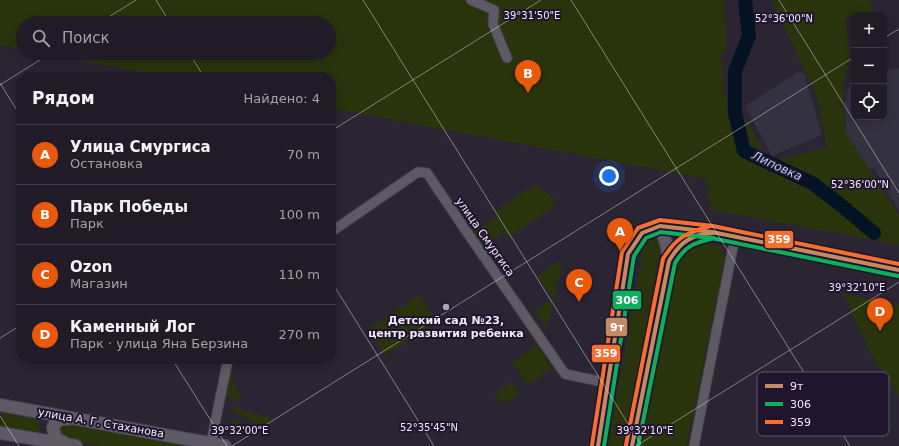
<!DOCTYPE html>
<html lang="ru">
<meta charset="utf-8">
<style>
body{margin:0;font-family:"DejaVu Sans",sans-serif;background:#2d2832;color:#f1f3f6}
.controls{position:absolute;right:12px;top:12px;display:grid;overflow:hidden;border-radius:8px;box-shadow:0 2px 10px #0003}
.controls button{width:36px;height:36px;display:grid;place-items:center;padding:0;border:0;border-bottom:1px solid #3d3943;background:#201b26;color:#f1f3f6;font:20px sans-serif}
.you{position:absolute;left:609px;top:176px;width:14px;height:14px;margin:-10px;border:3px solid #fff;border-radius:50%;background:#1a73e8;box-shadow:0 0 0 6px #1a73e833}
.badge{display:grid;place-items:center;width:26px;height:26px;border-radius:50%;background:#ea580c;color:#fff;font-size:13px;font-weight:700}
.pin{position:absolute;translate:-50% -33px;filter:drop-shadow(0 1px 2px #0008)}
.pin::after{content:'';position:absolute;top:21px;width:14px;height:12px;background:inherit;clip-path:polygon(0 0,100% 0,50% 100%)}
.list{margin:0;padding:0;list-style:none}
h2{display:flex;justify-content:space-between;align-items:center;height:52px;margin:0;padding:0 16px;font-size:17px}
h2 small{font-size:13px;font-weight:400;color:#a2a1a7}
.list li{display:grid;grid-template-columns:26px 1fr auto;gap:12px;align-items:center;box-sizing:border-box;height:60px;padding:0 16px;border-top:1px solid #3d3943}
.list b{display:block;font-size:15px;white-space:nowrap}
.list p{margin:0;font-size:13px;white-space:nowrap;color:#a2a1a7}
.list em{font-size:13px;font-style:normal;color:#a2a1a7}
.icon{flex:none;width:22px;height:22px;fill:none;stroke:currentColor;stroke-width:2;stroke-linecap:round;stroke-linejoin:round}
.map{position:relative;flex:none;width:899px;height:446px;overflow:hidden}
.search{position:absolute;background:#201b26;box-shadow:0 2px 10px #0003;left:16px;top:16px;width:320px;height:44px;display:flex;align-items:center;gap:10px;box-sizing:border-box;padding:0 14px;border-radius:22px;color:#a2a1a7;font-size:15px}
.panel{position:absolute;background:#201b26;box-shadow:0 2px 10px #0003;left:16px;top:72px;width:320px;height:292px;border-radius:16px}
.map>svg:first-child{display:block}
</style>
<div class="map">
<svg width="899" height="446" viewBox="0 0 899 446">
<rect width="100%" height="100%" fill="#2b2433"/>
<path fill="#343141" d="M898,68L899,71V211L874,168L860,177L846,152L845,101L851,80L854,79V117H884V71Z
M798,72L804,73L822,135L772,156L745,106Z"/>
<path fill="#29340d" d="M0,0H725L726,51L721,56L729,121L747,120L765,155L776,160L827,148L817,97L797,53L771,0H870L874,11L854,15L845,19L850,53L843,88L845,131L899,215V245L711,210L706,179L331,108V77H165L41,53H329V23H23V49L0,45Z
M534,185C543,189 550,194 556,202L549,210L507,239L503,232L490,242L491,252L488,254L469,228L472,226L478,229L497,216V210Z
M653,234L659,235L662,240L625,446H608L644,243L650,235Z
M701,243L721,246L725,257L687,446H641L678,253L688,244Z
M560,260L562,263L547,328L535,312L553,298L537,277Z
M843,294L899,304V397L873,357Z
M419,295L437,322L384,356L368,330Z
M537,345L552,368L528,385L512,363Z
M231,359H234C230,379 233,383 243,400L224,398Z
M511,382L520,394L509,402L499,401L494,394Z
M233,407L270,418L268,432L239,414L233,412Z
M3,409L40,416C38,423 39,429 42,436L0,428Z
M231,420L238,421L262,437L230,429Z
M60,422L207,446H101L65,440L58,433Z"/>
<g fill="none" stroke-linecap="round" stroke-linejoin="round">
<path stroke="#041323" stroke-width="14" d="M745,0L749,36L735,71V113L744,151L812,183L842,206L874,233"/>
<defs>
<path id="street" d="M471,0L494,10L493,24L507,58
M331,232L418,172L427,173L464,228L565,374L608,383
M211,443L228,359
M694,446L735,237"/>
<path id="secondary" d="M660,226L666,243L669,261
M0,405L225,446
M0,433L76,446
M65,443L55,438L53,427L59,419H68
M598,446L628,254L642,233L660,226L712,232L760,241L899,270
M632,446L669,261C680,241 685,240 706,234"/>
</defs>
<use href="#street" stroke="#48424f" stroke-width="11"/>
<use href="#secondary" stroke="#48424f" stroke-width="14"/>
<use href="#street" stroke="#5e5a65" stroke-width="9"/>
<use href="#secondary" stroke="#5e5a65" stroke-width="12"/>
<defs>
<path id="bus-1" d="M598,446L628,254L642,233L660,226L712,232L899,270
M632,446L669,261C680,242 692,234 714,233"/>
<path id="bus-2" d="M604,446L634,256L646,238L661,232L711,238L898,276
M638,446L675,263C686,245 694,243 714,238"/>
<path id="bus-3" d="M592,445L622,252L638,228L660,220L713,226L899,264
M626,445L663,259C676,237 687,233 710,226"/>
</defs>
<use href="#bus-1" stroke="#21152e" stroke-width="7"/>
<use href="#bus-2" stroke="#21152e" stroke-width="7"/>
<use href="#bus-3" stroke="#21152e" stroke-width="7"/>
<use href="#bus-1" stroke="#c18c65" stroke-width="4"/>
<use href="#bus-2" stroke="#0daf5c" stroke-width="4"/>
<use href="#bus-3" stroke="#f46f30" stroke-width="4"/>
</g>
<path fill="none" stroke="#f1e9fb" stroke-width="1" stroke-opacity="0.45" d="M156,0L170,23M363,0L642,446M571,0L850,446M779,0L899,193M99,23L136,0M884,38L899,29M189,53L204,77M0,83L21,117M0,85L51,53M331,131L541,0M331,281L434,446M0,338L21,325M172,359L227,446M0,416L19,446M232,446L854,57M636,446L899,282"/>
<circle fill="#aca4b5" stroke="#21152e" stroke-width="1.5" cx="446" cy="307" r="4"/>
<g text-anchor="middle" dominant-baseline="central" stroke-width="4" stroke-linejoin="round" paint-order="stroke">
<g font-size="11" fill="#f1e9fb" stroke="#21152e">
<text transform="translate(485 237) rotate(55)">улица Смургиса</text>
<text transform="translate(101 423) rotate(10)">улица А. Г. Стаханова</text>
</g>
<g font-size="11" font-weight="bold" fill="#f1e9fb" stroke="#21152e">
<text x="446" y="320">Детский сад №23,<tspan x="446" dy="13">центр развития ребенка</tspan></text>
</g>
<g font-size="12" font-style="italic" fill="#abd2ee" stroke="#21152e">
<text transform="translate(777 166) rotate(25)">Липовка</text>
</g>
</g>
<rect x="757" y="372" width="132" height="64" rx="6" fill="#21152e" stroke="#5f556c" stroke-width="1"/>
<rect x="765" y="384" width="18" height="4" fill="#c18c65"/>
<rect x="765" y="402" width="18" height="4" fill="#0daf5c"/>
<rect x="765" y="420" width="18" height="4" fill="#f46f30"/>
<g font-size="11" fill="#f1e9fb">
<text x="790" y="390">9т</text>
<text x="790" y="408">306</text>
<text x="790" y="426">359</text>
</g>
<g font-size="10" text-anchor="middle" fill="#f1e9fb" stroke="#21152e" stroke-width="4" stroke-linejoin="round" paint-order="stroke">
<text x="532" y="19">39°31'50"E</text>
<text x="784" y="22">52°36'00"N</text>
<text x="860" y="188">52°36'00"N</text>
<text x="857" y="291">39°32'10"E</text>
<text x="429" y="431">52°35'45"N</text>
<text x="240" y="434">39°32'00"E</text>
<text x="645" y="434">39°32'10"E</text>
</g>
<g stroke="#21152e" stroke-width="1.5">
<rect x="764" y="230" width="30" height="19" rx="4" fill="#f46f30"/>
<rect x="612" y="290" width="30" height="20" rx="4" fill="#0daf5c"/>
<rect x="605" y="317" width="23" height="20" rx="4" fill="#c18c65"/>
<rect x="591" y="344" width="30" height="19" rx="4" fill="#f46f30"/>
</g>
<g font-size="11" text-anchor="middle" font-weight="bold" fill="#fff">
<text x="779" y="243">359</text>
<text x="627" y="304">306</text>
<text x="617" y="331">9т</text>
<text x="606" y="357">359</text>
</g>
</svg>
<div class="controls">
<button>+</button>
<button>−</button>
<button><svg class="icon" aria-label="locate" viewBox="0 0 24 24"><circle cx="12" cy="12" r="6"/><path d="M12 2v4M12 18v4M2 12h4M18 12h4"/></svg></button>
</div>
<div class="you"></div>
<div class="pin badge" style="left:620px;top:251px">A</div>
<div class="pin badge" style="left:528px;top:93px">B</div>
<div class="pin badge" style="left:579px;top:302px">C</div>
<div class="pin badge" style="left:880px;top:331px">D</div>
<div class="search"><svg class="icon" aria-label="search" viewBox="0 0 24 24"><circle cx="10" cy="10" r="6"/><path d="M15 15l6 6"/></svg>Поиск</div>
<section class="panel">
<h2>Рядом<small>Найдено: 4</small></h2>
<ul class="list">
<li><span class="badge">A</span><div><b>Улица Смургиса</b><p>Остановка</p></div><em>70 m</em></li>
<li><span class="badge">B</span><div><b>Парк Победы</b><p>Парк</p></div><em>100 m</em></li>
<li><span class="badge">C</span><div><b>Ozon</b><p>Магазин</p></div><em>110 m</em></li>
<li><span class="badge">D</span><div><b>Каменный Лог</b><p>Парк · улица Яна Берзина</p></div><em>270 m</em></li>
</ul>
</section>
</div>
